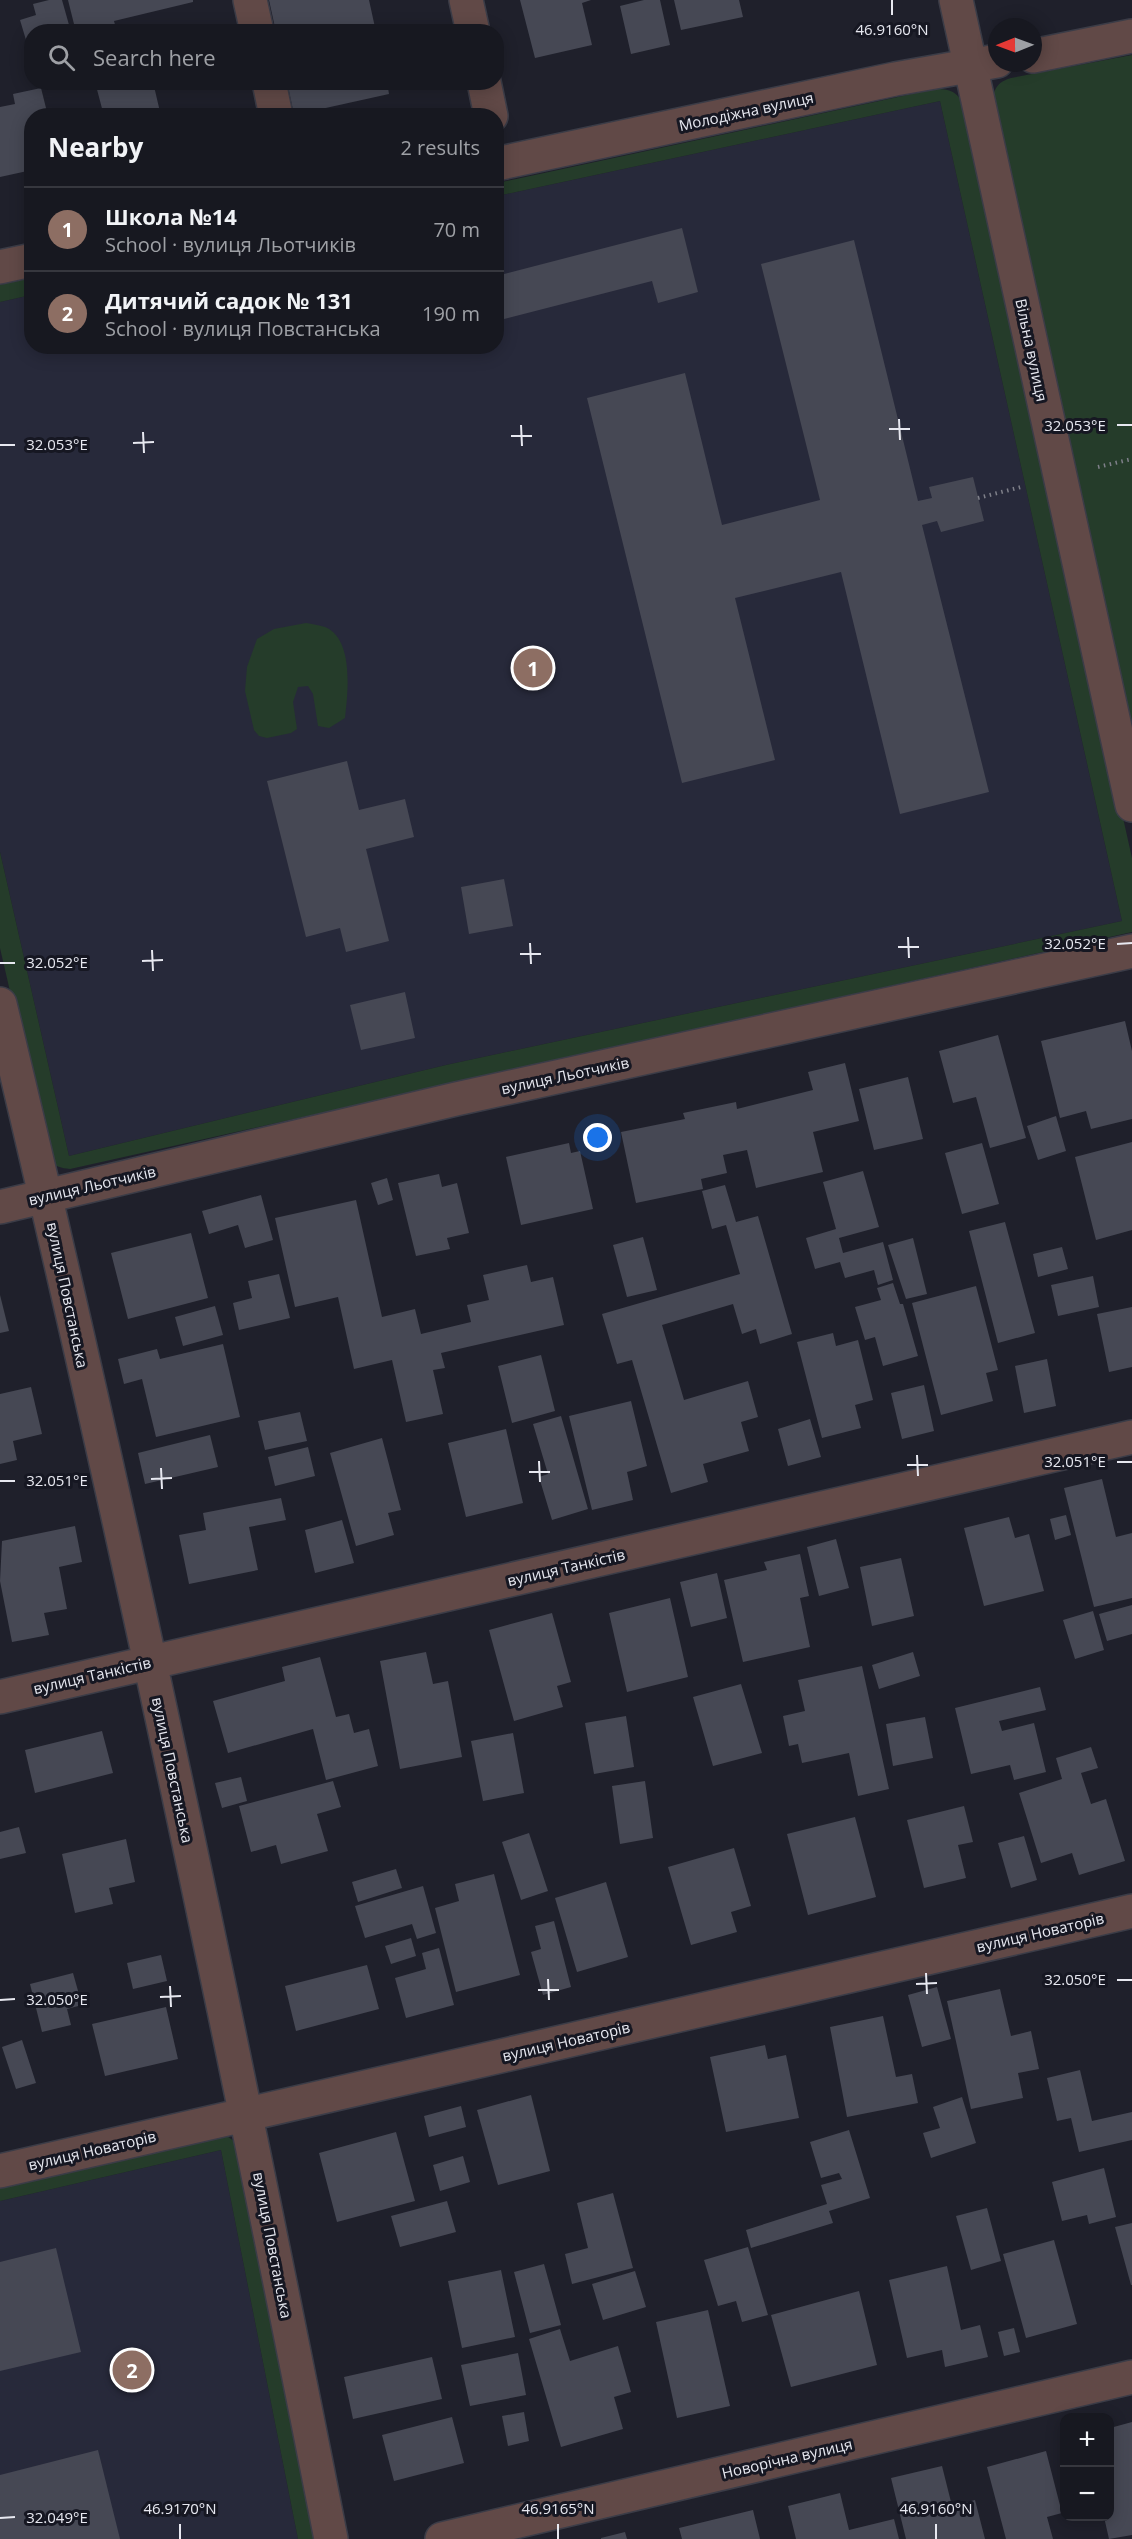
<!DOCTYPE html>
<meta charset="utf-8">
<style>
body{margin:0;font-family:"Open Sans",sans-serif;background:#24252d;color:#f1f3f6}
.controls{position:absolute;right:18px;bottom:18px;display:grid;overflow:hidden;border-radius:12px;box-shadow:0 3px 15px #0003}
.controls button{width:54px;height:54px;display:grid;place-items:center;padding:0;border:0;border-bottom:2px solid #36373e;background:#171820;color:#f1f3f6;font:30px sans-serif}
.compass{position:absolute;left:988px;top:18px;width:54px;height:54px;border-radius:50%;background:#171820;box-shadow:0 3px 15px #0003;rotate:269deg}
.you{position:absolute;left:598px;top:1138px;width:21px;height:21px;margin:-15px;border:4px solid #fff;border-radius:50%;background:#1a73e8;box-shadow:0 0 0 9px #1a73e833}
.badge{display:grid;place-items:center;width:39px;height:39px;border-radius:50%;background:#d93025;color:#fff;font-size:20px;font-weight:700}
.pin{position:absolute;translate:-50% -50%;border:3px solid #fff;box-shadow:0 2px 6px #0006}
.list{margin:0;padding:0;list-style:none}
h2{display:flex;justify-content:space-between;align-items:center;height:78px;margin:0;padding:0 24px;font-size:26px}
h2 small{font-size:20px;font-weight:400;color:#9ea0a5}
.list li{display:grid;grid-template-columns:39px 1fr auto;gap:18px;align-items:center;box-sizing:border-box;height:84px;padding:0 24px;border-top:2px solid #36373e}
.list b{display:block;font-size:22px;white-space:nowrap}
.list p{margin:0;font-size:20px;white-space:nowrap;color:#9ea0a5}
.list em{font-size:20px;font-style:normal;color:#9ea0a5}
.icon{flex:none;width:33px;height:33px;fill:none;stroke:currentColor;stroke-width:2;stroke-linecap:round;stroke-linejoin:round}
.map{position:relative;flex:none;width:1132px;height:2539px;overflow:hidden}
.search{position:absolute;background:#171820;box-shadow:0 3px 15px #0003;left:24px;top:24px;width:480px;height:66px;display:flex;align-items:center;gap:15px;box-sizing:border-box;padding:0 21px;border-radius:24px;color:#9ea0a5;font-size:22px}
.panel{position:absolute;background:#171820;box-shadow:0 3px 15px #0003;left:24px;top:108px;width:480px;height:246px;border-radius:24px}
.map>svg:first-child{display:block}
</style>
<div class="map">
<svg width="1132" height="2539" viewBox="0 0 1132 2539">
<rect width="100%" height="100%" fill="#1f202b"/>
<path fill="#27293a" d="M940,101L1122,921L446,1065L69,1156L0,852V302L31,295L32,346H496L497,196Z
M221,2150L298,2539H0V2201Z"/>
<path fill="#253c2a" d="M1132,55V741L992,100C995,87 998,82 1011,78Z
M935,89C949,89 956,91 963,103L1132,858V932L70,1169C61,1168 56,1167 49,1160L0,948V852L69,1156L446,1065L1122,921L940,101L497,196V183Z
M31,278V295L0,302V285Z
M306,623C312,624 319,625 325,627C354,639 348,692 345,718L329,728L318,726L313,694L308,686L298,687L293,702L297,729L291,733L267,738L259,736L254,730L245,691L247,667L257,639L274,629Z
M223,2133L239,2145L318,2539H298L221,2150L0,2201V2181Z"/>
<path fill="#464854" d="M49,0H62L71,32H32V49L29,50L20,20L36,15L33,4Z
M68,0H193V2L114,21L117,32H76Z
M269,0H369L376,32H276Z
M520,0H591L582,3L592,45L535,58Z
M644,0H660L670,45L631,54L620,6Z
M674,0H739L743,17L681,30Z
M95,82H153L161,116H104Z
M287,82H387L389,94L294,115Z
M41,88L48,116H32V170L0,177V107L15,104L13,94Z
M682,228L698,292L658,303L652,281L496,321V276Z
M854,240L918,501L932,498L929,487L973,477L984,521L941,532L937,521L922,525L989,792L900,814L841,572L735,598L775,760L682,783L587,398L685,373L722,525L820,500L761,264Z
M347,761L359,810L405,799L414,837L366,849L389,941L346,952L340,928L306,937L267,781Z
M504,879L513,926L469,934L461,887Z
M405,992L415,1038L361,1050L350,1005Z
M1125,1021L1132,1051V1119L1091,1129L1086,1111L1060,1118L1041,1041Z
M998,1035L1026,1138L990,1148L976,1097L953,1103L939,1051Z
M845,1063L859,1121L813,1132L823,1172L756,1188L747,1150L723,1155L727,1173L701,1179L703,1189L636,1203L621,1132L685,1119L683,1113L736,1102L737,1109L813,1090L808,1072Z
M908,1077L923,1139L874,1150L859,1089Z
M1056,1116L1066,1151L1038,1160L1027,1126Z
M1132,1142V1230L1096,1240L1075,1157Z
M569,1143L571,1153L580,1151L593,1209L521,1225L506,1157Z
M982,1143L999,1204L962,1214L945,1153Z
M863,1171L879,1227L839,1238L843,1253L883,1242L893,1280L878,1285L874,1270L845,1278L840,1262L815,1269L806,1238L836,1229L823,1182Z
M439,1174L442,1187L457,1183L469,1233L447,1238L450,1249L416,1256L398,1183Z
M387,1178L393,1200L378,1205L371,1183Z
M725,1185L736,1222L758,1216L792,1334L760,1344L756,1329L742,1334L733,1304L662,1325L684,1400L748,1381L758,1417L741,1422L749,1451L703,1464L708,1482L671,1493L632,1360L617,1364L602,1314L740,1274L726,1225L712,1229L702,1191Z
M261,1195L273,1240L245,1248L238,1225L209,1234L202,1211Z
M356,1200L382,1317L415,1309L421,1334L471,1322L467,1305L489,1300L483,1275L527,1265L531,1282L553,1277L564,1325L441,1353L445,1368L433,1370L443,1414L406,1422L392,1360L354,1369L338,1297L295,1307L275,1218Z
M1005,1222L1035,1333L998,1343L969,1231Z
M191,1233L208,1298L128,1319L111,1253Z
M643,1237L657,1290L627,1297L613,1245Z
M913,1238L927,1294L906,1299L888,1245Z
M1062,1247L1068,1269L1038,1277L1033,1254Z
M279,1274L290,1318L239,1330L233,1303L252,1298L248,1281Z
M1093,1276L1099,1307L1058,1316L1051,1285Z
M893,1283L900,1304H903L918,1356L883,1366L875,1337L865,1340L855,1307L881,1300L877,1288Z
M976,1286L998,1370L986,1373L993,1401L941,1415L912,1303Z
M0,1295L9,1331L0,1333Z
M215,1306L223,1335L183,1346L175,1317Z
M1132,1307V1367L1109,1372L1097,1314Z
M833,1333L836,1346L858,1340L873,1400L855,1405L861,1428L822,1438L797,1342Z
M223,1344L240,1417L156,1437L142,1379L124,1384L118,1359L157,1349L160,1359Z
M541,1355L555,1411L512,1423L498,1366Z
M1047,1359L1056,1406L1024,1413L1015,1366Z
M924,1385L934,1431L902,1439L891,1393Z
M31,1387L42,1434L13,1441L17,1460L0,1464V1394Z
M631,1401L647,1466L627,1472L633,1500L592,1510L569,1416Z
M300,1412L307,1441L265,1450L258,1421Z
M561,1416L588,1509L552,1520L539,1477L548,1474L533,1424Z
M810,1419L821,1457L788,1466L778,1429Z
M506,1429L523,1503L466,1517L448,1443Z
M210,1435L218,1467L145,1484L138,1453Z
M382,1438L401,1510L388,1513L394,1535L356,1546L330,1453Z
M308,1447L315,1476L275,1486L268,1457Z
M1102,1479L1116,1537L1132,1533V1598L1094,1607L1064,1488Z
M281,1498L286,1520L249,1527L258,1570L189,1584L179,1535L206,1530L203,1513Z
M1066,1515L1071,1535L1055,1540L1050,1519Z
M1009,1517L1015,1538L1029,1534L1044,1591L984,1606L964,1528Z
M342,1520L354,1563L315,1573L305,1530Z
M75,1526L82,1562L59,1567L67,1609L44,1613L49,1635L12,1642L0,1581L2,1541Z
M836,1539L849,1588L819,1596L807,1547Z
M800,1554L809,1596L800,1598L810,1647L743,1662L724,1580L767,1570L764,1562Z
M901,1558L914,1616L872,1626L860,1567Z
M717,1573L727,1618L691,1627L680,1582Z
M670,1598L688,1677L627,1692L609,1613Z
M1132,1605V1634L1107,1641L1099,1614Z
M1093,1611L1104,1650L1075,1659L1063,1620Z
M552,1613L571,1682L557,1686L563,1707L514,1721L489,1630Z
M426,1652L433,1684L448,1681L462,1757L400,1769L380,1661Z
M913,1652L920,1676L879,1689L872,1665Z
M320,1657L336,1717L349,1714L354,1733L369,1729L378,1766L326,1780L313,1729L228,1753L213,1701L285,1681L282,1667Z
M862,1666L889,1789L858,1796L849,1753L802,1763L798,1744L789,1746L783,1716L805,1711L798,1680Z
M741,1684L762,1753L713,1766L693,1697Z
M1040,1687L1046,1710L999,1721L1002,1731L1034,1723L1046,1772L1014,1780L1010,1765L971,1774L955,1708Z
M626,1716L634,1767L594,1774L585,1723Z
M925,1717L933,1758L893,1766L886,1724Z
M102,1731L113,1773L35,1793L25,1750Z
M513,1733L524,1793L483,1801L471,1741Z
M1091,1747L1098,1768L1081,1773L1091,1804L1106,1799L1125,1861L1079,1875L1072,1853L1041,1863L1019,1793L1062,1779L1056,1758Z
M241,1777L247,1801L222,1808L215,1783Z
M333,1781L341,1807L317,1814L328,1851L281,1864L276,1845L251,1852L239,1806Z
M645,1781L653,1838L620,1844L612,1786Z
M964,1806L973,1842L958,1845L966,1878L924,1888L907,1820Z
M855,1817L876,1897L808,1915L787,1834Z
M19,1827L26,1853L0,1859V1832Z
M529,1833L548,1891L521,1900L502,1842Z
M1024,1836L1037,1880L1011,1888L998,1843Z
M126,1839L135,1882L109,1888L113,1904L75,1913L62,1854Z
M734,1848L751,1906L731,1912L737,1932L691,1945L668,1867Z
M396,1869L402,1888L358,1902L352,1882Z
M494,1874L520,1975L456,1992L435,1908L459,1901L455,1884Z
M606,1882L628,1957L577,1972L555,1898Z
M423,1886L436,1933L417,1939L412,1924L365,1938L355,1906Z
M554,1921L571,1987L543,1995L531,1952L541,1949L535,1926Z
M411,1938L416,1956L391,1964L385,1946Z
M439,1948L454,2005L406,2018L395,1978L426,1969L422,1953Z
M161,1955L167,1981L133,1989L127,1963Z
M367,1965L379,2009L296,2031L285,1986Z
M73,1973L82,2005L67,2009L71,2025L42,2032L30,1984Z
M937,1987L951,2039L922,2047L908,1995Z
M1000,1989L1011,2036L1031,2031L1039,2069L1018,2073L1023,2098L971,2109L947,2001Z
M166,2007L178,2059L105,2076L92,2024Z
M883,2016L896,2077L912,2074L918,2103L847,2117L830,2027Z
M22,2040L36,2083L16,2089L2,2047Z
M765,2045L768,2059L786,2055L799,2118L726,2132L710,2057Z
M1080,2070L1092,2121L1132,2112V2140L1079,2152L1071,2118L1057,2121L1047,2078Z
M531,2095L550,2171L498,2185L477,2110Z
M962,2097L976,2143L931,2158L923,2133L940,2128L933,2107Z
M461,2106L466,2127L429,2137L424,2116Z
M849,2130L870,2198L829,2211L833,2223L751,2248L746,2230L827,2204L821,2185L842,2179L839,2173L821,2178L810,2142Z
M396,2132L415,2201L337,2222L319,2153Z
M463,2156L470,2182L440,2191L433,2165Z
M1104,2168L1116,2217L1089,2224L1087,2215L1062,2221L1052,2182Z
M613,2193L633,2268L572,2284L565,2254L588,2248L577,2203Z
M447,2201L456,2232L400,2247L391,2216Z
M987,2208L1001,2261L971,2270L956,2216Z
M1132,2223V2285H1131L1115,2227Z
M1054,2240L1077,2324L1026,2338L1003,2254Z
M748,2247L768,2315L742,2322L736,2301L718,2306L704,2260Z
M56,2248L81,2352L0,2371V2262Z
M544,2264L561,2325L530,2333L514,2272Z
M947,2266L961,2330L980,2325L988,2357L945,2367L942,2350L907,2358L889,2280Z
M501,2270L515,2337L462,2348L448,2281Z
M635,2271L646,2307L603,2320L592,2284Z
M859,2291L877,2365L791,2387L771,2315Z
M708,2310L730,2406L677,2418L656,2322Z
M1014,2328L1020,2352L1004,2356L998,2332Z
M560,2329L570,2361L618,2346L631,2392L614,2397L623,2429L561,2447L529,2339Z
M518,2353L526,2395L470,2406L461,2365Z
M432,2357L442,2399L353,2419L344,2377Z
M524,2412L529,2441L508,2446L502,2416Z
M452,2417L464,2463L394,2481L382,2435Z
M1132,2422V2535L1109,2539L1104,2517H1110V2428Z
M98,2450L120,2539H0V2475Z
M1046,2451L1062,2513L1047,2517L1053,2539H1006L987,2467Z
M942,2466L952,2506L975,2500L985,2539H906L891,2478Z
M840,2493L849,2530L894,2519L899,2539H796L788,2506Z
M753,2510L760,2539H682L679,2528Z
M625,2532L627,2539H601V2538Z"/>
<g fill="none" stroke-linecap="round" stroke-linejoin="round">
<defs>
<path id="minor" d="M250,0L257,32
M466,0L473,32
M956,0L1132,805
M1033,56L1132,36
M269,82L276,116
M484,82L491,116
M496,164L895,79L997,61
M0,267L32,260
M0,1004C122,1513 230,2025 331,2539
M0,1207L456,1099L1132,951
M0,1697L1132,1437
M0,2171L1132,1911
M442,2539L1132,2377"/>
</defs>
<use href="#minor" stroke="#3b3c47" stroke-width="36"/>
<path stroke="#7f808a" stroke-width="4" stroke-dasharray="1.5 4.5" stroke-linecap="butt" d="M1098,467L1132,459
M978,498L1021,487"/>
<use href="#minor" stroke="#614947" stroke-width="33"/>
</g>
<path fill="none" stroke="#e7e8f0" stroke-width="2" d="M892,0V15M899,419L900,440M521,425L522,446M1117,425H1132M889,429H910M143,432L144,453M511,436H532M133,443L154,442M0,445H15M908,937L909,958M530,943L531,964M1117,944L1132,943M898,947H919M152,950L153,971M520,954H541M142,961L163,960M0,963H15M917,1455L918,1476M539,1461L540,1482M1117,1462H1132M907,1465H928M161,1468L162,1489M529,1472H550M151,1479L172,1478M0,1481H15M926,1973L927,1994M548,1979L549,2000M1117,1980H1132M916,1984L937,1983M170,1986L171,2007M538,1990H559M160,1997L181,1996M0,2000L15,1999M0,2518L15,2517M180,2524V2539M558,2524V2539M936,2524V2539"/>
<g text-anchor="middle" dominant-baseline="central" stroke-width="6" stroke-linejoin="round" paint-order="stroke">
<g font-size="15" fill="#e7e8f0" stroke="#161722">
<text transform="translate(746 111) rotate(-12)">Молодіжна вулиця</text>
<text transform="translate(1032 350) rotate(78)">Вільна вулиця</text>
<text transform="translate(565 1075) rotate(-12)">вулиця Льотчиків</text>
<text transform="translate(92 1185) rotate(-13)">вулиця Льотчиків</text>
<text transform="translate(68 1295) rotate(78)">вулиця Повстанська</text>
<text transform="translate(566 1567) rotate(-13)">вулиця Танкістів</text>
<text transform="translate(92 1675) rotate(-13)">вулиця Танкістів</text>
<text transform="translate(173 1770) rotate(78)">вулиця Повстанська</text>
<text transform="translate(1040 1932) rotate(-13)">вулиця Новаторів</text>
<text transform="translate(566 2041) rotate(-13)">вулиця Новаторів</text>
<text transform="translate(92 2150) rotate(-13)">вулиця Новаторів</text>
<text transform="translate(273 2245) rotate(79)">вулиця Повстанська</text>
<text transform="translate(787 2458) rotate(-13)">Новорічна вулиця</text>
</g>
</g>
<g font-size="15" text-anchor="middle" fill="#e7e8f0" stroke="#161722" stroke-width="6" stroke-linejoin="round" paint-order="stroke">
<text x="892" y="35">46.9160°N</text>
<text x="1075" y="431">32.053°E</text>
<text x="57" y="450">32.053°E</text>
<text x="1075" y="949">32.052°E</text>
<text x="57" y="968">32.052°E</text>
<text x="1075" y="1467">32.051°E</text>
<text x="57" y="1486">32.051°E</text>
<text x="1075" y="1985">32.050°E</text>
<text x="57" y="2005">32.050°E</text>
<text x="180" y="2514">46.9170°N</text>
<text x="558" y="2514">46.9165°N</text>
<text x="936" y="2514">46.9160°N</text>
<text x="57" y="2523">32.049°E</text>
</g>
</svg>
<div class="controls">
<button>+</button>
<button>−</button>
</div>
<svg class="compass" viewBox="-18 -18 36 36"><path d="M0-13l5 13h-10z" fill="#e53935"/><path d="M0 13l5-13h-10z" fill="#9ea0a5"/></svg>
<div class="you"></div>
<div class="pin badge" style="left:533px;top:668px;background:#8d6e63">1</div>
<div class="pin badge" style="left:132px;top:2370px;background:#8d6e63">2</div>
<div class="search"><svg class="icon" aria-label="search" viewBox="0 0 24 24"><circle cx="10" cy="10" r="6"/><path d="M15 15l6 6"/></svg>Search here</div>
<section class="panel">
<h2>Nearby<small>2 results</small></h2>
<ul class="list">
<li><span class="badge" style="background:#8d6e63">1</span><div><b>Школа №14</b><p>School · вулиця Льотчиків</p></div><em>70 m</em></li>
<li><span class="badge" style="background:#8d6e63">2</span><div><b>Дитячий садок № 131</b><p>School · вулиця Повстанська</p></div><em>190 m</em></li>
</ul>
</section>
</div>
